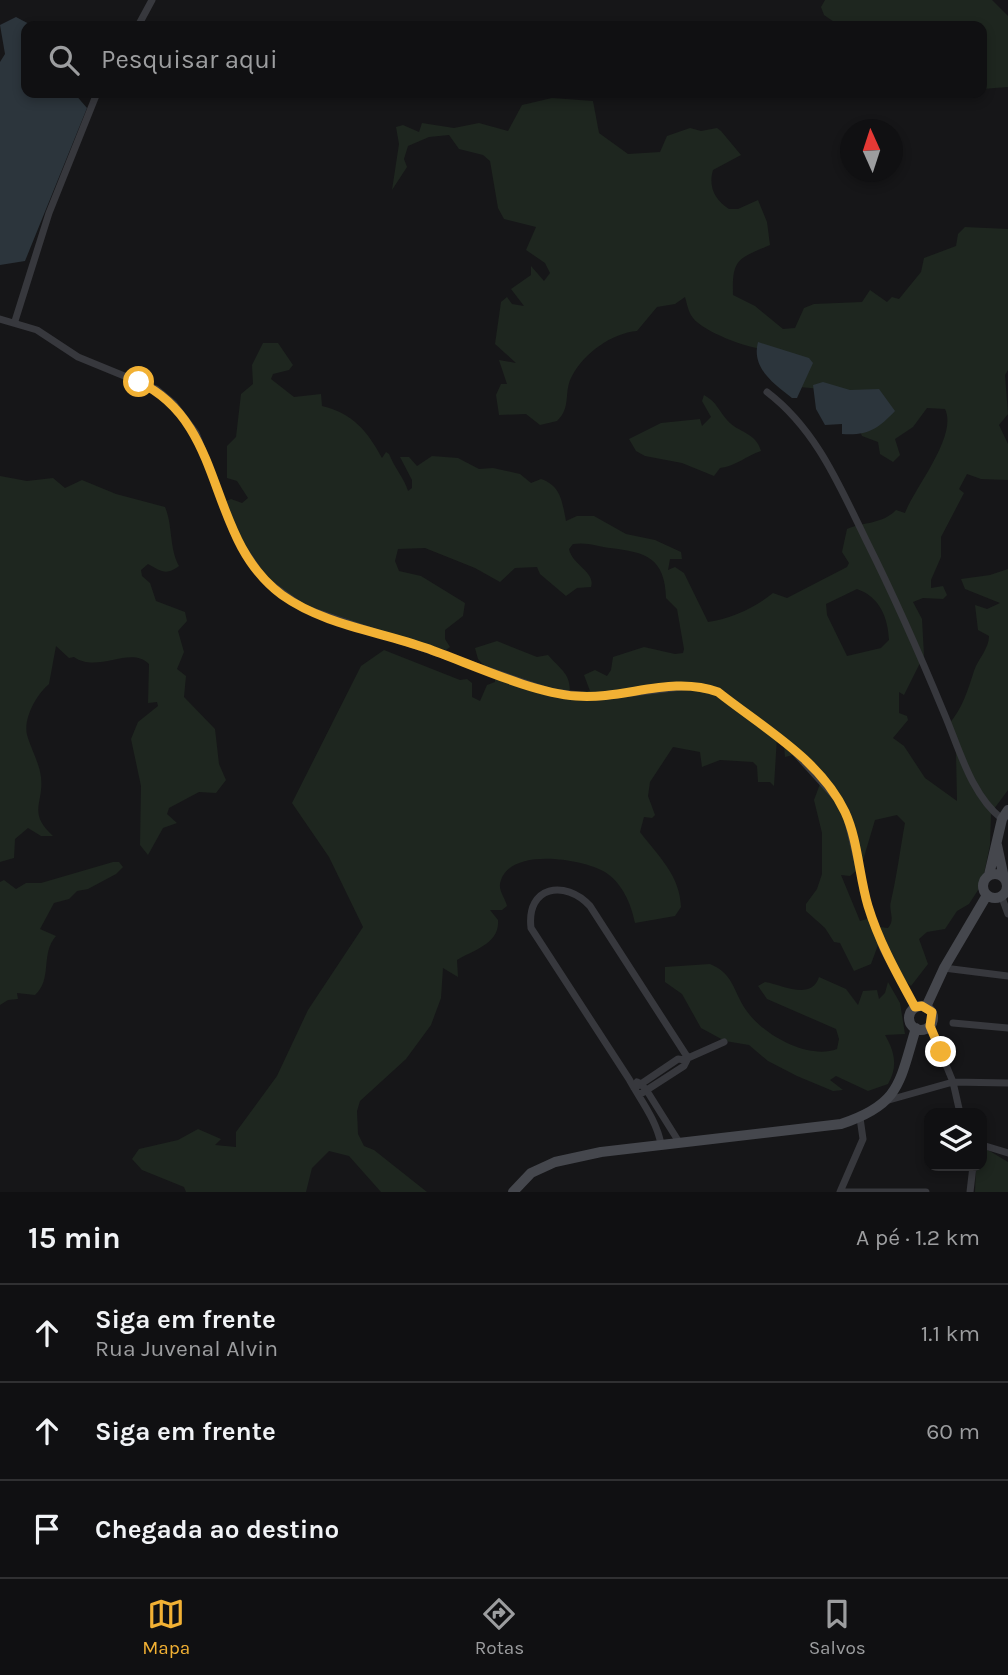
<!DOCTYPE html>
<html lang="pt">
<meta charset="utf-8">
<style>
body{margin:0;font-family:Karla,sans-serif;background:#1e1e20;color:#f1f3f6}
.controls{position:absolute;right:21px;bottom:21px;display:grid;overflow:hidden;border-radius:14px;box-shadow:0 4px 10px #0003}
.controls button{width:63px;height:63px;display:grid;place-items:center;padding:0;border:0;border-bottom:2px solid #303032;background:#101012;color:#f1f3f6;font:35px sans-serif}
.compass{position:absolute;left:840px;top:119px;width:63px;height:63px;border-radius:50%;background:#101012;box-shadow:0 4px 10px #0003;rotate:357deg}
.stop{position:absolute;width:21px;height:21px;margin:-16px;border:5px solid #f2b134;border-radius:50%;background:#fff}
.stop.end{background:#f2b134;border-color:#fff;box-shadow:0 2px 7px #0008}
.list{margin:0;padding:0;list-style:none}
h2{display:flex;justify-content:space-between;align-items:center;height:91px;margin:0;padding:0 28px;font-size:30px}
h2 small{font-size:23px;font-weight:400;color:#9c9d9f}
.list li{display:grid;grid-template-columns:46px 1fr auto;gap:21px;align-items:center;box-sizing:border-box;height:98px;padding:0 28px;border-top:2px solid #303032}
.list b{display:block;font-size:26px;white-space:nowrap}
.list p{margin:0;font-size:23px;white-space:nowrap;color:#9c9d9f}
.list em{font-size:23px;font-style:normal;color:#9c9d9f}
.icon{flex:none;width:38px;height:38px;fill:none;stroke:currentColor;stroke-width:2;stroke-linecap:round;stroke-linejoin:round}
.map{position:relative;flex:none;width:1008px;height:1192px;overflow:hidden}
.search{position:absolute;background:#101012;box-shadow:0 4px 10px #0003;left:21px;right:21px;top:21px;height:77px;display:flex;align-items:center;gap:18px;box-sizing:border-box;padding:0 24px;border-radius:14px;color:#9c9d9f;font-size:26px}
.sheet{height:385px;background:#101012}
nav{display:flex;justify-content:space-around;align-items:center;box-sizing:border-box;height:98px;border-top:2px solid #303032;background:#101012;font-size:19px;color:#9c9d9f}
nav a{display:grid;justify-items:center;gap:4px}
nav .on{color:#f2b134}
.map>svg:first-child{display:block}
</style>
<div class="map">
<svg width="1008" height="1192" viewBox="0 0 1008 1192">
<rect width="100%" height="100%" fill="#161618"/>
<path fill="#1e261f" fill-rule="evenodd" d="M825,0H992L1008,16V87L982,89V26H840L824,15L821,7Z
M552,98L593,101L599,133L628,154L660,152L667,136L690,128L701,131L717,128L721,131L741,155L713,170C708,187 715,200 729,209H738L758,200L767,222L770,245C738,259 732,258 733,295L755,306L783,329L795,328L804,308L814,304L862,302L870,290L887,302L892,297L899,299L921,272L924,258L956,246L958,234L965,227L1008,229V370L1005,375L1008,414L999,425L1008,444V480L981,479L967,474L959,489L964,493L941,537V557L931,580V588L943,586L947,595L943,599L923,598L913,602L922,619L924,655L904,695L899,692V713L907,716L908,720L893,738L904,746L925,778L957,801L956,752L948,725C963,708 967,692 974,671C978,659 989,649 989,636L978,630L975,605L987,609L1000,603L965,589L961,579L990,575L1008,569V790L991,813L990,845L982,884L969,904L957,911L945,929L927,932L919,939L928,964L911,986L897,973L878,945L871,964L854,971L840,943L834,942L825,928L806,911V904L817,889L822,874V833L814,800L820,784L793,755L785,757L784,745L777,737L774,786L770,782H758L757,766L753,762L720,760L702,767L700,752L673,747L650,782L648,796L655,815L652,818L644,817L640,832C658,856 680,875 681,907L675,916L635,923C631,903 622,883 605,872C583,859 512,847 501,880C497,890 505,897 507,906L502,910H490L498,920C500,944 473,950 457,960L458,977L443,968L441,998L431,1025L406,1059L360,1101L357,1111L358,1134L364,1146L374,1150L427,1192H381L349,1156L329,1151L312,1168L306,1192H186L184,1187L142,1170L132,1159L139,1149L178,1140L198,1129L221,1139L215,1145L236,1147V1132L277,1076L308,1010L363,927L329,857L292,803L361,666L384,650L460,680L467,679L472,683V697L480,701L487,685L495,682V677L478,659L475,648L497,641L537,657L548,655C561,670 573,675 569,697L573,700L584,699L582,691H590L584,675L595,670L607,676L611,670L613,657L644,647L675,654L683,653L684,649L677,609L666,598C665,558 646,552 610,548C597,546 587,542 573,544L569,549C572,565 596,572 591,587L577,588L566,596L540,574L537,567L515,568L500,582L475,568L425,548L398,549L395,561L399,571L421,576L465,603L463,616L445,630V639L450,647L446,650L299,609L261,579L242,550L237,529L221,503L231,499L242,503L248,498L237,481L227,478V446L236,437L241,394L253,384L252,365L263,343H278L293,365L289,370L273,374L271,379L294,397L321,394L322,406C353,413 368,432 382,458L386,452L389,454C395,469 404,478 408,491L412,488V480L400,457H409L417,466L432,456L458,458L479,469L493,468L520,474L531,483L541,479C561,486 562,501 566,521L577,516H594L626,534L655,540L681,552L682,559H670L668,570L675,567L684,573L708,622C731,619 756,607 773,593L787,598L847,567L849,563L842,552L847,529C863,522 883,524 896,510L905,513C915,487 958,436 945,409L927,408L913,427L895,439L900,455L893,462L880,454L878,442L862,436L841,391L800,387L764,349C747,348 704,332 693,318C688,312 687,303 685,297L675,304L657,307L637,331C612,333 584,353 572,376C563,392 572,407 557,421L540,425L526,414L499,415L496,395L501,384H507L499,360L516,363L495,344L501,302L507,297L512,304L524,306L511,289L531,275V266L544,281L550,273L545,263L526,250L536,227L504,219L498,208L490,161L483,155L459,149L449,135L429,137L408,146L404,159L407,167L392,190L399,144L396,127L403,125L419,132L422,123L454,128L479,123L508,131L522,105ZM857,589C880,597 888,618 889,640L881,648L847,656L827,615L826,604ZM897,815L905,823C900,850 897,875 891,901C888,911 896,919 888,928L879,927L867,919L860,921L841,875L850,876L861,867L875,820Z
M704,395C717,402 718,410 727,420C738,433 756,432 761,451C746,456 736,466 720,468L714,476L682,463L645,456L636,451L629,439L661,423L700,419L702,426L711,417L702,401Z
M0,476L27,481L53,478L65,488L82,480L116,494L165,507C173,526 169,548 179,566C166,576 161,571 148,564L141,570L142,576L150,583L156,601L185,612L187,621L178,631L184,652L177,669L186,676L184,697L215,729L219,764L226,780L216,793L199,792L169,808L167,814L177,823L163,828L148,855L140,845L141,786L131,739L138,722L158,706L157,702L148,703L149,664C130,645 98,674 74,657L69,658L56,646L49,684C38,693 23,717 27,735C31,749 39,762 41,777C44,804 27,812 53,836H41L28,828L15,839L14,858L0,862Z
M113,862H119L123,867L116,874L88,889L77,891L69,899L54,903L40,929L56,936C40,954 53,979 35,995L17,993L18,999L8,1000L0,1005V882L4,880L16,889L26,883H41Z
M710,964C734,974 733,991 746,1010C763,1035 808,1060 837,1049L839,1039L836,1029L767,999L758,986L765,982C783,985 811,1001 819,977L846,989L858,1005L863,991L877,990L879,999L885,993L888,982L900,1003L905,1034L885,1035C895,1052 898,1067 888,1084L868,1091L836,1076L830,1080L843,1090L833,1091L797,1076L768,1061L749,1045L725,1041L701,1028L682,994L665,982V967Z
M982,1150H988L1008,1162V1192H975L976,1166H982Z"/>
<path fill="#2c353c" d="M16,17L33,26H26V93H74L87,108L25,261L0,265V62L5,54L0,25Z
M758,342L809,358L813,363L797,398H792C774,384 751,368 758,342Z
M823,382L850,390L879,389L895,411C878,429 867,436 842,434V424L825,425L816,409L813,385Z"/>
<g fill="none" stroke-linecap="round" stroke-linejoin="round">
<path stroke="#37383d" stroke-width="7" d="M138,26L152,0
M0,319L37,330L78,357L156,389L174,404L196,433L236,538L265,580L304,608L552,692L599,697L690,686L718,692L788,745L837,799L846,814L868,906L883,949L915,1007
M15,321L49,213L97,93
M767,392C817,430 840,487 867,542C895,598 920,655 944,713C959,748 971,795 1002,819
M1001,895L1008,914
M944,968L1008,976
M953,1023L1008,1028
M930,1026L953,1082L960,1113
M688,1058L724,1042
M637,1082L641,1084L678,1059L685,1060
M634,1088L641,1084L647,1091L679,1142
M639,1095L684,1066L688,1058L590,906C565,879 526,886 531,928L629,1079C641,1101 656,1119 661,1144
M889,1100L953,1082L1008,1083
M982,1145L1008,1153
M840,1192L863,1139L860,1118
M845,1192H926
M970,1192L973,1166"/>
<path stroke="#45474d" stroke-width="10" d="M997,845L1004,878
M983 886a12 12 0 1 1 24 0a12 12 0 1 1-24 0Z
M989,875L1002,819L1008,810
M909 1018a12 12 0 1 1 24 0a12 12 0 1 1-24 0Z
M926,1007L944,968L987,895
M513,1192L531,1173L555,1162L601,1152L841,1124C901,1104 899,1083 916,1028"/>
</g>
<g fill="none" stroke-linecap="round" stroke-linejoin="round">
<path stroke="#f2b134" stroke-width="9" d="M139,382C228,424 205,538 282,595C324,625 378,631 426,648C469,663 532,693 576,696C624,700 671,675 718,692C762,727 820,759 845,812C858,840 859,876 868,906C879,942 897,974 915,1007L922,1006L932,1012L930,1026L941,1052"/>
</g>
</svg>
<div class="controls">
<button><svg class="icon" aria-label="layers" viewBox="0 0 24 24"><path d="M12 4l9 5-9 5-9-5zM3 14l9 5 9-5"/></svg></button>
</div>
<svg class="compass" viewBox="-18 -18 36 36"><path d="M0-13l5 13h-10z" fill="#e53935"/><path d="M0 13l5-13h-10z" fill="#9c9d9f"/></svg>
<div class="stop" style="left:139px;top:382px"></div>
<div class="stop end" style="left:941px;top:1052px"></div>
<div class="search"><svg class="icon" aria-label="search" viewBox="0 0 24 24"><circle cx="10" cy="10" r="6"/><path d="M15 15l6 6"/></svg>Pesquisar aqui</div>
</div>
<section class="sheet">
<h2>15 min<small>A pé · 1.2 km</small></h2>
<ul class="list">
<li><svg class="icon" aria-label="ahead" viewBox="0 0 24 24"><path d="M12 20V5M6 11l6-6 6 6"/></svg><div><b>Siga em frente</b><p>Rua Juvenal Alvin</p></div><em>1.1 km</em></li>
<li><svg class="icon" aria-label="ahead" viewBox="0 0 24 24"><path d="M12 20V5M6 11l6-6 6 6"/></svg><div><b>Siga em frente</b></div><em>60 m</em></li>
<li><svg class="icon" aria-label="arrive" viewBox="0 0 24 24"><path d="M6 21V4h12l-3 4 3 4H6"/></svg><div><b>Chegada ao destino</b></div></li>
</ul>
</section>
<nav>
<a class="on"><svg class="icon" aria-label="map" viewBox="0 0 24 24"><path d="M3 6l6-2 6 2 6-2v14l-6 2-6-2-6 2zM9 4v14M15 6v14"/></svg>Mapa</a>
<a><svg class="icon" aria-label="directions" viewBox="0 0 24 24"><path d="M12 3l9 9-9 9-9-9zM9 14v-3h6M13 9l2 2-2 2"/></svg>Rotas</a>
<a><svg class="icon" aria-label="saved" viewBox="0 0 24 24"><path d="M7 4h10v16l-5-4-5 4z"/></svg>Salvos</a>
</nav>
